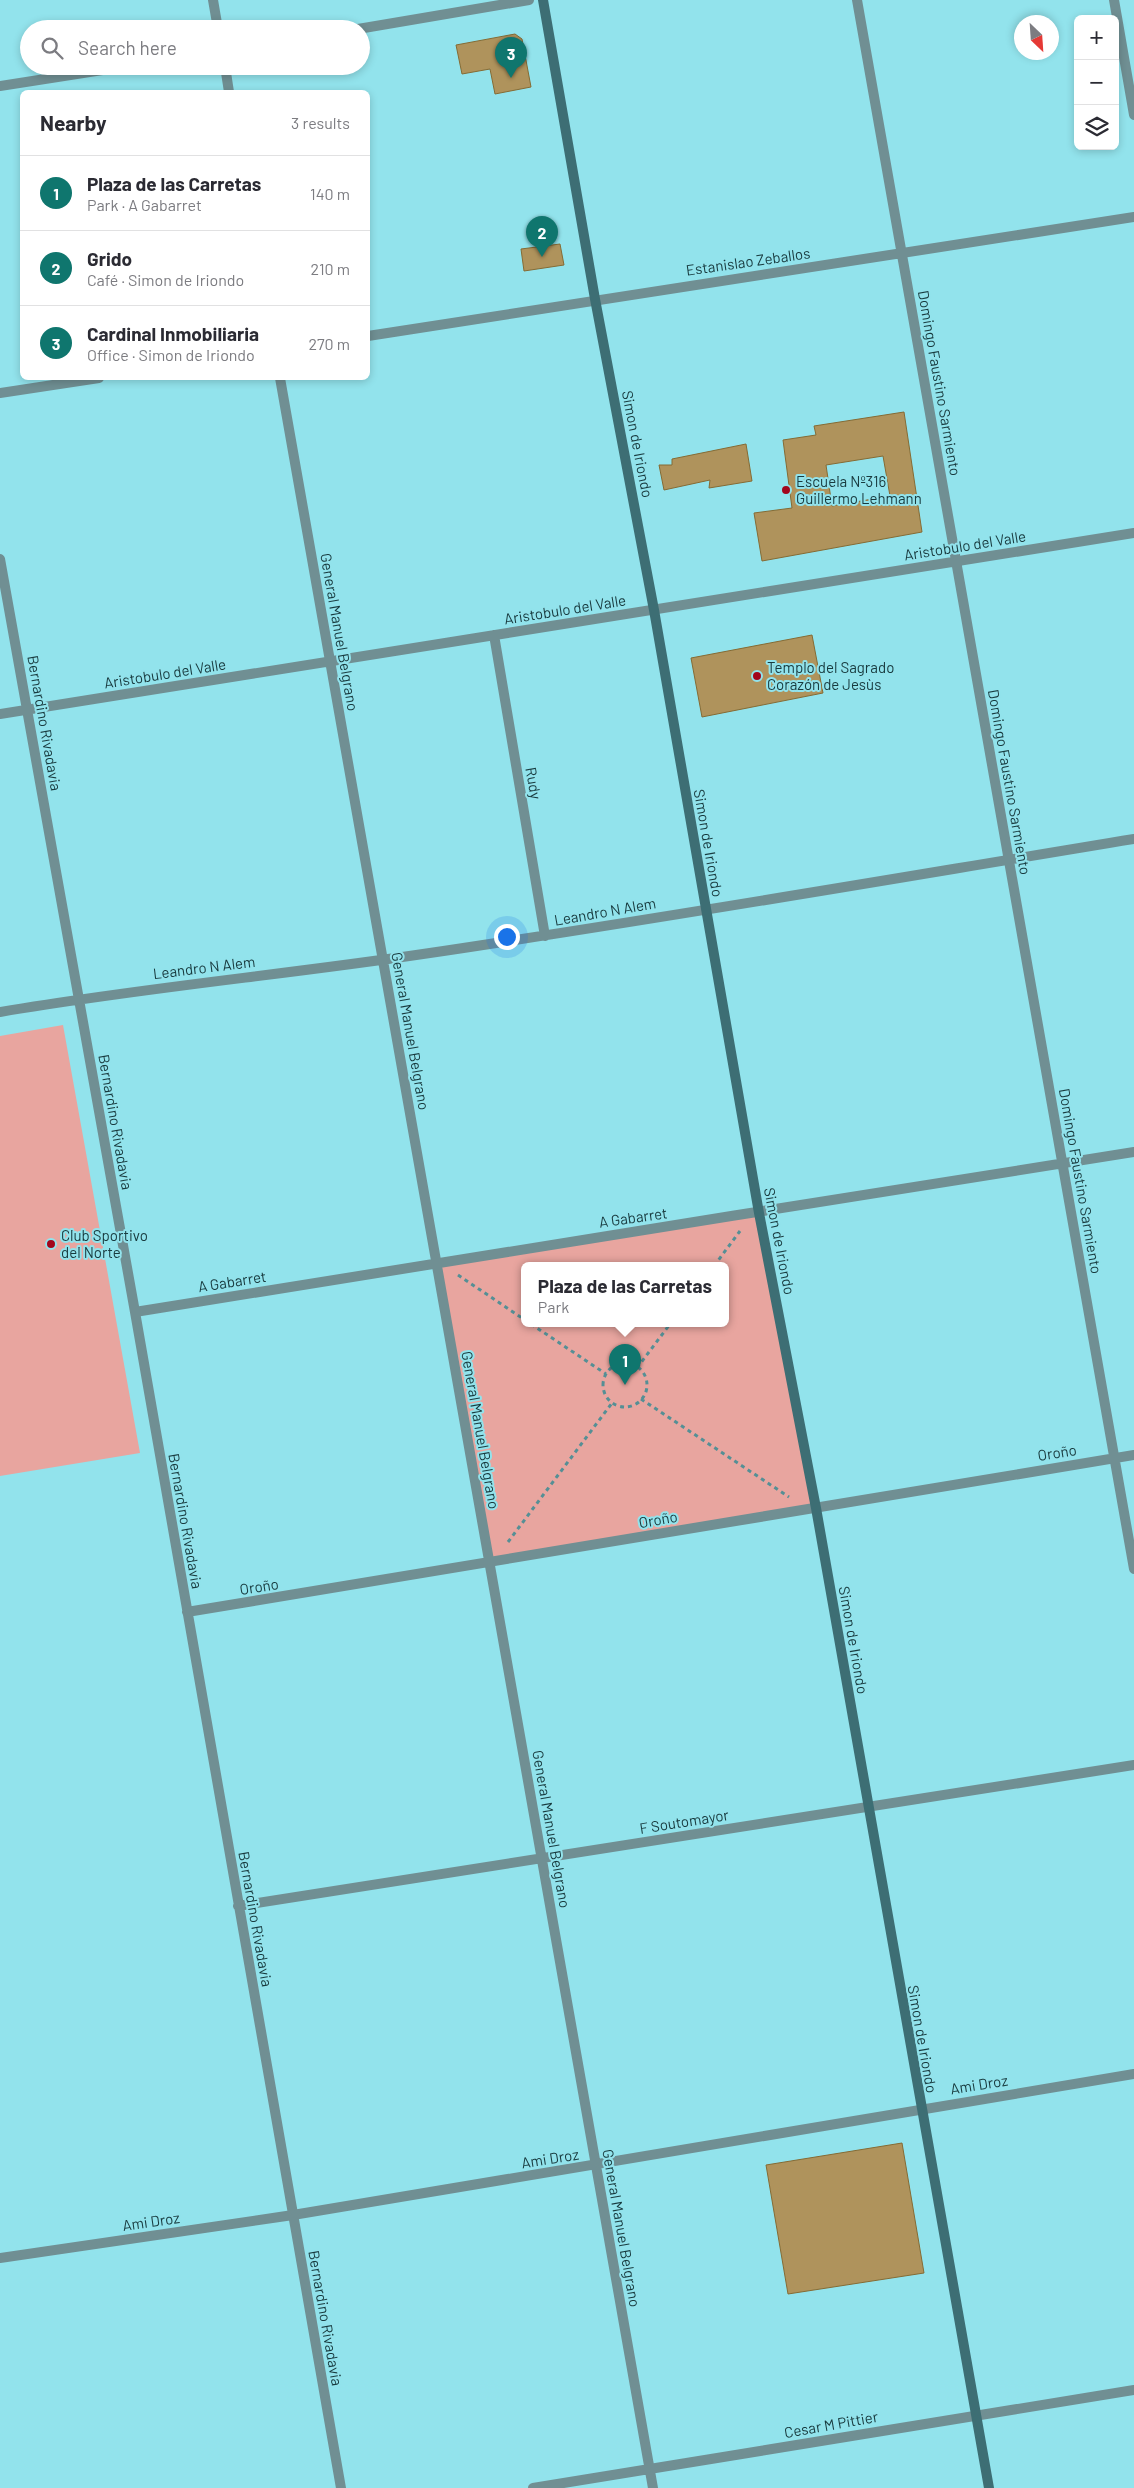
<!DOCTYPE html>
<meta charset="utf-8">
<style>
body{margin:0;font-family:Barlow,sans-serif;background:#f2f2f3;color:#2b2b33}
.controls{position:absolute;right:15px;top:15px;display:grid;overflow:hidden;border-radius:8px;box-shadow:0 2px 8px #0003}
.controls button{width:45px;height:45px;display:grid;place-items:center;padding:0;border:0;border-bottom:1px solid #e1e1e2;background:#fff;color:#2b2b33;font:25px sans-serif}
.compass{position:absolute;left:1014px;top:15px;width:45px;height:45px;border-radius:50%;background:#fff;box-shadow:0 2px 8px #0003;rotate:155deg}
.you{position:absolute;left:506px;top:936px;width:18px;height:18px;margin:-12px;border:4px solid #fff;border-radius:50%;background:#1a73e8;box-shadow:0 0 0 8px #1a73e833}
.badge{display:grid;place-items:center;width:32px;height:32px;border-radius:50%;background:#0f766e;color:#fff;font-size:16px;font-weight:700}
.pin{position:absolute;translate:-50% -41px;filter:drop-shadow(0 1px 2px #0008)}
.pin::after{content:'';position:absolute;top:26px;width:18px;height:15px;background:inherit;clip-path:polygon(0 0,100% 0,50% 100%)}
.popup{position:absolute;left:521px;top:1262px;width:208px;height:65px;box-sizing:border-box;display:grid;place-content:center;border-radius:8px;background:#fff;filter:drop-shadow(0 1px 4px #0005);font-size:16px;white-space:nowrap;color:#7c7c81}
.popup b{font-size:19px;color:#2b2b33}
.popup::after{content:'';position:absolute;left:50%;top:100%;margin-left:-10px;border:10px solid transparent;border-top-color:#fff}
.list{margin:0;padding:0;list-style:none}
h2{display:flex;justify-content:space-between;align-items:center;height:65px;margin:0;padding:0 20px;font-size:21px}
h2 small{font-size:16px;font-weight:400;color:#7c7c81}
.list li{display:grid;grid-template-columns:32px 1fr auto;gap:15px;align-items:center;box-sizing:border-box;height:75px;padding:0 20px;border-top:1px solid #e1e1e2}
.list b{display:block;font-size:19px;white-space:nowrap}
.list p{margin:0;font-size:16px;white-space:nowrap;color:#7c7c81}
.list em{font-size:16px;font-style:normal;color:#7c7c81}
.icon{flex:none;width:28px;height:28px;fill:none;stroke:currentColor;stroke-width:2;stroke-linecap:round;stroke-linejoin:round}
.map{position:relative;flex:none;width:1134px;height:2488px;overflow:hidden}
.search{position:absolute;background:#fff;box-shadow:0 2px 8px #0003;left:20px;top:20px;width:350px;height:55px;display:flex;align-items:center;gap:12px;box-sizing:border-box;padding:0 18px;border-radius:28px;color:#7c7c81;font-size:19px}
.panel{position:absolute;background:#fff;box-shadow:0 2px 8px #0003;left:20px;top:90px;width:350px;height:290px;border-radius:8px}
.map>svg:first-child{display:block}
</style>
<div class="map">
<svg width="1134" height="2488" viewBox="0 0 1134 2488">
<rect width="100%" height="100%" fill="#92e3ec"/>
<path fill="#e8a59f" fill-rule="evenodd" d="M63,1025L140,1453L0,1476V1036Z
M759,1213L816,1508L490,1563L436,1262ZM525,1266H725V1324H525Z"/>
<path fill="#af935c" stroke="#856b34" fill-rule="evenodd" d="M515,34L522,39L531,87L495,94L490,69L462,74L456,45Z
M560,244L564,265L524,271L521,249Z
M904,412L922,532L762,561L754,513L792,508L783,440L816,435L814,426ZM883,456L890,496L832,506L826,465Z
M746,444L752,481L709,488L710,480L664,490L659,465H672V459Z
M812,635L823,693L702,717L691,658Z
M902,2143L924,2273L788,2294L766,2165Z"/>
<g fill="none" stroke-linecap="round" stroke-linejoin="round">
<path stroke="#558f95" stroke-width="3" stroke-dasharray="4 4" stroke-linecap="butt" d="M714,1266L740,1231
M458,1275L525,1320
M531,1324L606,1374
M603 1385a22 22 0 1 1 44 0a22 22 0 1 1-44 0Z
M637,1368L670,1324
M641,1399L789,1497
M508,1542L612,1403"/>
<path stroke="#708f93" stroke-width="10" d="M213,0L218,29
M857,0L1134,1569
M1114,0L1134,115
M358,29L529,0
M225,66L229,92
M0,86L128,66
M368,336L1134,217
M280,378L653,2488
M0,393L99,378
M0,559L135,1312L341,2488
M494,635L545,936
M0,714L1134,533
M0,1012C140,988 282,975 423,954C660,919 897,878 1134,839
M135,1312C468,1256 801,1206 1134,1152
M187,1612L1134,1455
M238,1906L1134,1765
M0,2258L293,2215L1134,2074
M533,2488L1134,2390"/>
<path stroke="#3d6e74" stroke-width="10" d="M543,0L595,299L654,610L759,1213L816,1508L989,2488"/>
</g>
<g fill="#a2061c" stroke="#92e3ec" stroke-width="2">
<circle cx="786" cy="490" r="5"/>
<circle cx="757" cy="676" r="5"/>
<circle cx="51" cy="1244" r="5"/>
</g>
<g text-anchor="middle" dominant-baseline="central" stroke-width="4" stroke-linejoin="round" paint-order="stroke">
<g font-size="15" fill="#183a3e" stroke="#92e3ec">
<text transform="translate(748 261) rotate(-8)">Estanislao Zeballos</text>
<text transform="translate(940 383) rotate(80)">Domingo Faustino Sarmiento</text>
<text transform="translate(638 444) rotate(79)">Simon de Iriondo</text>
<text transform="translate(965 545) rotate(-9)">Aristobulo del Valle</text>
<text transform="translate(565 609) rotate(-9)">Aristobulo del Valle</text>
<text transform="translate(340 632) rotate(80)">General Manuel Belgrano</text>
<text transform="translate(165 673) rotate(-9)">Aristobulo del Valle</text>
<text transform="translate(45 723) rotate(80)">Bernardino Rivadavia</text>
<text transform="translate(1010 782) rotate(80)">Domingo Faustino Sarmiento</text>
<text transform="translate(534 783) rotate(80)">Rudy</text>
<text transform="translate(709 843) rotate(80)">Simon de Iriondo</text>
<text transform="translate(605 911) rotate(-10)">Leandro N Alem</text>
<text transform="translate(204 967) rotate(-7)">Leandro N Alem</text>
<text transform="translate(411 1031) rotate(80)">General Manuel Belgrano</text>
<text transform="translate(116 1122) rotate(80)">Bernardino Rivadavia</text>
<text transform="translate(1081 1181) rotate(80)">Domingo Faustino Sarmiento</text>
<text transform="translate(633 1217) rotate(-8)">A Gabarret</text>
<text transform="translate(780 1241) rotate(79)">Simon de Iriondo</text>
<text transform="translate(232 1281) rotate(-9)">A Gabarret</text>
<text transform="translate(481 1430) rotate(80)">General Manuel Belgrano</text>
<text transform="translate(1057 1452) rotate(-9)">Oroño</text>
<text transform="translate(658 1519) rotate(-10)">Oroño</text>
<text transform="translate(186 1521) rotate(80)">Bernardino Rivadavia</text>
<text transform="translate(259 1586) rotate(-9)">Oroño</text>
<text transform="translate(854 1640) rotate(80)">Simon de Iriondo</text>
<text transform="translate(684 1821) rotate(-9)">F Soutomayor</text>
<text transform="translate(552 1829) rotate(80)">General Manuel Belgrano</text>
<text transform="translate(256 1919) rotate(80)">Bernardino Rivadavia</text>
<text transform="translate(923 2039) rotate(80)">Simon de Iriondo</text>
<text transform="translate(979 2084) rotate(-9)">Ami Droz</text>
<text transform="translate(550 2158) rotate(-9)">Ami Droz</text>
<text transform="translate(151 2221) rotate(-8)">Ami Droz</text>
<text transform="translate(622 2228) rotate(80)">General Manuel Belgrano</text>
<text transform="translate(326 2318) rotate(80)">Bernardino Rivadavia</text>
<text transform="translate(831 2424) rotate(-10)">Cesar M Pittier</text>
</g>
<g font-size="15" fill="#183a3e" stroke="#92e3ec" text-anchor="start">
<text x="796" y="481">Escuela Nº316<tspan x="796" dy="17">Guillermo Lehmann</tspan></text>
<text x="767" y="667">Templo del Sagrado<tspan x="767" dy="17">Corazón de Jesùs</tspan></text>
<text x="61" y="1235">Club Sportivo<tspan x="61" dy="17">del Norte</tspan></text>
</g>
</g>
</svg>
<div class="controls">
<button>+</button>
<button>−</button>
<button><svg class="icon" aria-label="layers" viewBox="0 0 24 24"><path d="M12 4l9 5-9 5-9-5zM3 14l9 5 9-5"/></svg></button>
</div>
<svg class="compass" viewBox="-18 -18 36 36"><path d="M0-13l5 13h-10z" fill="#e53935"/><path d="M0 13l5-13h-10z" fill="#7c7c81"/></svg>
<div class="you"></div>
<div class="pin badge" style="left:625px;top:1385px">1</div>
<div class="popup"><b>Plaza de las Carretas</b>Park</div>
<div class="pin badge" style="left:542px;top:257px">2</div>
<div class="pin badge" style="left:511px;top:78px">3</div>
<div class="search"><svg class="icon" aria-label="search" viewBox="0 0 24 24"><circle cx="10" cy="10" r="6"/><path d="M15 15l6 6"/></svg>Search here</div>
<section class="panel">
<h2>Nearby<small>3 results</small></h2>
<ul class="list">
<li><span class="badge">1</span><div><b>Plaza de las Carretas</b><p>Park · A Gabarret</p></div><em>140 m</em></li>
<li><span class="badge">2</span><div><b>Grido</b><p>Café · Simon de Iriondo</p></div><em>210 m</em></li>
<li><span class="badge">3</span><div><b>Cardinal Inmobiliaria</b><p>Office · Simon de Iriondo</p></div><em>270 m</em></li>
</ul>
</section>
</div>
